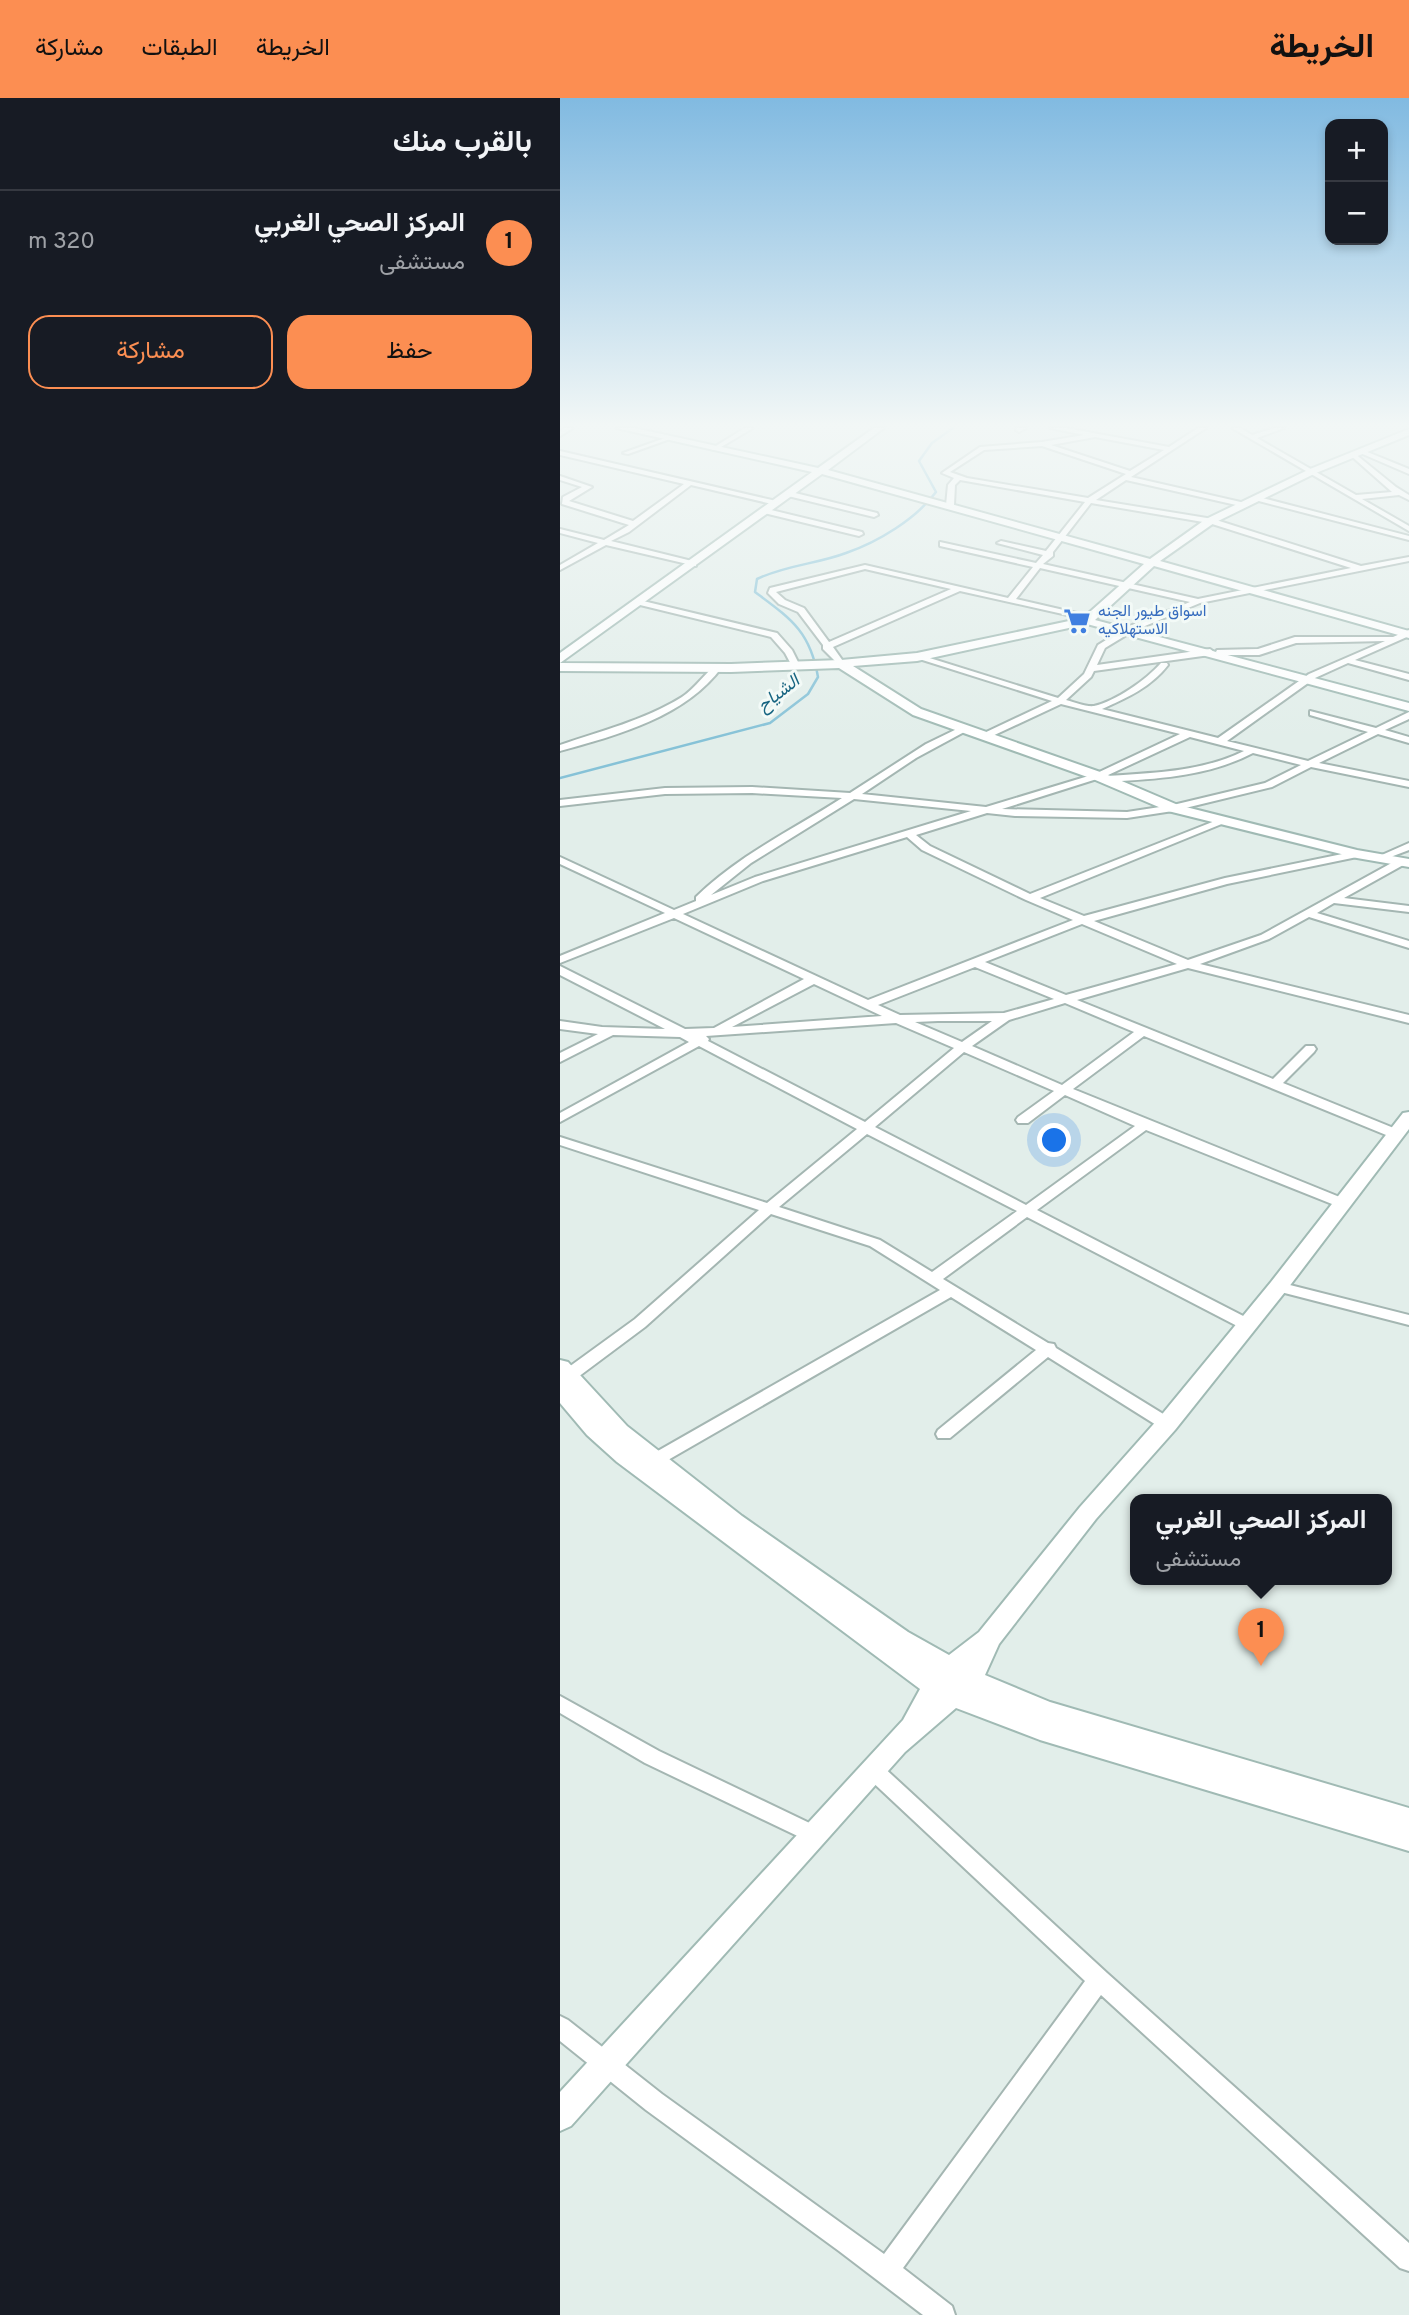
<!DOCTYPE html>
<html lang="ar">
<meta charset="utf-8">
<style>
body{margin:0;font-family:Overpass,Vazirmatn,sans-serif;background:#242831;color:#f1f3f6;direction:rtl}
.controls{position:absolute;right:21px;top:21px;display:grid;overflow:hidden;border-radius:14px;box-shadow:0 4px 10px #0003}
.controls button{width:63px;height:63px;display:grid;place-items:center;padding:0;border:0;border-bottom:2px solid #363941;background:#171b24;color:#f1f3f6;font:35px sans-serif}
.you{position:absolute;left:495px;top:1043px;width:24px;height:24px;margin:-18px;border:5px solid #fff;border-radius:50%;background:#1a73e8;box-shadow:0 0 0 10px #1a73e833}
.badge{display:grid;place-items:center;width:46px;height:46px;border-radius:50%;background:#fc8e52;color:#111;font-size:23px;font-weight:700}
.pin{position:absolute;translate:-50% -58px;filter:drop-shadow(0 2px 4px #0008)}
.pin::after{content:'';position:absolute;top:37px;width:24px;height:21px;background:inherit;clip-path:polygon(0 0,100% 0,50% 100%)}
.popup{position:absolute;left:570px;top:1396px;width:262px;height:91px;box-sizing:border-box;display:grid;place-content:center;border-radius:14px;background:#171b24;filter:drop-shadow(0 2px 5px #0005);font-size:23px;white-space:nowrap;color:#9ea1a6}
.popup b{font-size:26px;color:#f1f3f6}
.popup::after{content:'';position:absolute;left:50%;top:100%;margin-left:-14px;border:14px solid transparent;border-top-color:#171b24}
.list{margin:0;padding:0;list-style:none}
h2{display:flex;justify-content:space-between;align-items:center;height:91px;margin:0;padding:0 28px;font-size:30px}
h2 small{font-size:23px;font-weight:400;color:#9ea1a6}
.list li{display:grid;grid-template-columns:46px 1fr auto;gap:21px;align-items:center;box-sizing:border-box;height:105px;padding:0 28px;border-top:2px solid #363941}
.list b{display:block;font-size:26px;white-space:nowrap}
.list p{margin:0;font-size:23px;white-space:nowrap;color:#9ea1a6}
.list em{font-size:23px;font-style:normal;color:#9ea1a6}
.actions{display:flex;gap:14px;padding:21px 28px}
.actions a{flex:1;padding:16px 0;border:2px solid #fc8e52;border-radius:21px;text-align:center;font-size:24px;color:#fc8e52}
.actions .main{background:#fc8e52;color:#111}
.map{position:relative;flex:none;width:849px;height:2217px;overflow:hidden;direction:ltr}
header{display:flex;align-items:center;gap:42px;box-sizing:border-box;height:98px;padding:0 35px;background:#fc8e52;color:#111}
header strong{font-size:33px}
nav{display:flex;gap:38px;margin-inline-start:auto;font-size:24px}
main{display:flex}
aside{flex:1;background:#171b24}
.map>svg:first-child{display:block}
</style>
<header>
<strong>الخريطة</strong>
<nav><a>الخريطة</a><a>الطبقات</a><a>مشاركة</a></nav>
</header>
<main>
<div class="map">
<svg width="849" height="2217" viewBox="0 0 849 2217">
<rect width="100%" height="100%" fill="#e2eeea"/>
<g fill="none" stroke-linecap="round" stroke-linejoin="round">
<path stroke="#86c2d7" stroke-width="2.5" d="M0,680L210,625L248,596L258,579C250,533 231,521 195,494L197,481C226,467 257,466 286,455C318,444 356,421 376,394L359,363L372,345L393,330"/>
<defs>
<path id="street" d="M5,330H13L0,338V333Z
M185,330H193L156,352L151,351Z
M457,330H466L459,334L456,332Z
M490,330H506L609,349L638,330H646L571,379L685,405V409L566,382L536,402L653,421L801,468L849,459V463L640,505L573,533L545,550L537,567L650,551L654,554L650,557L534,573L531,579L506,602C514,604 526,609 534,608C556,603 586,582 601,565H607L608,567C591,589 567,600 542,611L658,640L749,576L825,543L736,545L699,557H660L656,554L657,552L698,551L735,539H833L849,532V538L795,562L849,576V582L788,565L755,580L667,643L748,663L808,634L750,617V613L816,630L849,614V621L825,632L849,639V645L818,636L759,665L849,683V689L751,669L712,689L613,713L567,720L455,718L427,715L356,737L370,748L470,796L660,721H668L669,723L480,800L524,818L665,780L797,753L802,756L797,759L667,786L534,823L628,862L701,837L837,762H845V766L784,800L849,808V814L774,805L757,815L849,843V850L749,819L709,841L640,866L849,917V925L628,870L517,902L713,981L746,948H754L756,951L754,954L723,985L841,1033L843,1036L836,1040L831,1039L584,938L513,991L787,1102L789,1105L782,1109L777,1108L586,1032L477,1112L691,1222L694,1226L691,1230H681L467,1119L383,1181L488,1245L494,1246L496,1250L613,1322L615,1326L613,1330H601L488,1259L390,1340H378L376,1336L378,1332L476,1252L391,1199L101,1366H89L87,1362L89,1358L380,1192L310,1148L211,1116L85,1229L14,1282H2L0,1278L2,1274L75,1221L199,1112L0,1047V1039L207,1105L297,1031L139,948L0,1024V1015L129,944L120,939L53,937L0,964V955L38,936L0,931V923L42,929L105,931L0,877V868L125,931L154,930L244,881L114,820L0,865V858L105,815L0,766V759L114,812L136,803V799C179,757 232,732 282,700L192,695L105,696L0,708V702L105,690L192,689L290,695L366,646L403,628L406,629V633L356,660L302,696L426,709L535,676L620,636L501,606L428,640H422V636L492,603L353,559L360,557L498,600L524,576L538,547L567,529L630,504L480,470L456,501L534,519V523L400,493L273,549L285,566L281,569L263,551V547L238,514L219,506L208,495L210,490L305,467L448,500L473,469L380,448V444L476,465L483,457L437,445L441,443L486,453L525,404L400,382L395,387L394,407L390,409L386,407L388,387L394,380L382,375L420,349L482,344L524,337ZM535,339L604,352L570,373L491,347ZM482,348L566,376L528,400L407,380L390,374L424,352ZM531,405L649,425L791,470L638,501L483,466L493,458V454ZM305,471L391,491L269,544L244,510L225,502L216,494ZM630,639L684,653C641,674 593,675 546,678ZM693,655L741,667L705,685L613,707L567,714L442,711L540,680L545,684C596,681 647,679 693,655ZM294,701L411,713L195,779L151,797L191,765ZM347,739L362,752L466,802L513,822L308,902L123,816L203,783ZM522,826L617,866L506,897L425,864ZM415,869L494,901L444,915L340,917L318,907ZM254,886L322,918L172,929ZM505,905L574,934L502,987L412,948L449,922ZM378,923H432L402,944L355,924ZM336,925L394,950L305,1024L148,943L149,941L146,938ZM404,954L494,993L458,1019L456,1022L458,1025H468L505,997L575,1028L466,1107L315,1029ZM307,1036L457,1113L372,1174L320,1142L219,1109Z
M672,330H680L692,337L714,330H724L697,340L796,397L832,394L789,356L794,355L836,389L849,397V402L839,397L802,401L849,428V433Z
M105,340L110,341L68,356L63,355Z
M800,351L849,371V376L798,354Z
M0,353L212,402L216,404L212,406L131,387L69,434L51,443L136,464V468L46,447L0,472V467L38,445L0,435V431L44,442L69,427L2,406L3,399L22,389L0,382V378L32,389L9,403L73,423L124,386L0,357Z
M231,394L317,415L318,417L314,419L228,398Z
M695,398L849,438V442L695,402Z
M207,411L302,434L303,436L299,438L204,415V411Z
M79,502L217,535L232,552L240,568L233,570L225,555L211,539L76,506L75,504Z
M158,566L162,569C125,619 58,637 0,653V647C41,633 85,622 122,599C136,590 146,573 158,566Z
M849,745V752L820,763L815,760Z
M718,1184L849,1217V1227L713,1192L711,1189L713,1186Z
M0,1598L99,1653L262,1731L265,1737L262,1743L255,1746L248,1743L85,1665L0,1615Z
M313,1664L320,1666L547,1875L849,2145V2173L840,2170L541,1897L343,2170L392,2208L395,2217H363L279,2153L86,2012L0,1943V1918L8,1922L102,1996L324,2156L525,1883L306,1678L303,1672L306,1666Z"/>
<path id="secondary" d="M56,330H74L258,370L314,330H324L268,372L590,461L646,421L750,371L849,331V337L756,375L654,425L600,463L849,533V540L594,468L535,522L849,605V613L527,526L357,563L293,568L361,611L543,675L618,707L797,752L849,761V769L797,760L608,713L533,681L353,617L279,570L171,574L0,573V565L171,566L281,562L357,555L523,520L584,466L262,376L0,565V555L252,374Z
M849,1014V1031L725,1194L615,1332L536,1421L439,1546L425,1577L490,1604L849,1710V1753L480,1642L396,1610L345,1654L11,2028L0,2033V1994L343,1622L360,1591L57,1364L27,1337L0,1305V1262L8,1264L67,1328L182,1418L348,1534L389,1557L419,1534L520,1409L599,1320L711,1184L843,1015Z"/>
</defs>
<use href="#street" stroke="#a4b6b2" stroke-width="4"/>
<use href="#secondary" stroke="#a0bab4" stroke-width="4"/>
<use href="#street" fill="#fff" fill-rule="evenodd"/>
<use href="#secondary" fill="#fff" fill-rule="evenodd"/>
</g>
<linearGradient id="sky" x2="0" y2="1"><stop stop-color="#81bae1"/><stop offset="0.51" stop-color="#f2f7f6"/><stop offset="1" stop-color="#f2f7f6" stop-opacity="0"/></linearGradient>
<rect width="849" height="641" fill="url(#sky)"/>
<defs>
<symbol id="supermarket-bare" viewBox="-9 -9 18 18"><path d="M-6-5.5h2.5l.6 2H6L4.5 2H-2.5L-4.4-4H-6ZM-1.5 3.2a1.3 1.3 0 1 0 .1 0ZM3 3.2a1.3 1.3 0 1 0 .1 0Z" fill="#3f7fe0" stroke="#f3faf7" stroke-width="2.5" paint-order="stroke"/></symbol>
</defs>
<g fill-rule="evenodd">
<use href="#supermarket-bare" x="498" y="504" width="38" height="38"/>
</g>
<g text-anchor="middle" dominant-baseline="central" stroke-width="6" stroke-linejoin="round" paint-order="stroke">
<g font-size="16" fill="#366cbe" stroke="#f3faf7" text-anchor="start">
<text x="538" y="514">اسواق طيور الجنه<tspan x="538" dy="18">الاستهلاكيه</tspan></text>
</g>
<g font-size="18" font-style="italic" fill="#166481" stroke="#f3faf7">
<text transform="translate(219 596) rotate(-38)">الشياح</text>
</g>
</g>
</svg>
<div class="controls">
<button>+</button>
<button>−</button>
</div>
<div class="you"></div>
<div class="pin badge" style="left:701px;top:1568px">1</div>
<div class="popup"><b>المركز الصحي الغربي</b>مستشفى</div>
</div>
<aside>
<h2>بالقرب منك<small></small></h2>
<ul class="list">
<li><span class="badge">1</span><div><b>المركز الصحي الغربي</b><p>مستشفى</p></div><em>320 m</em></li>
</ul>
<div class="actions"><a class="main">حفظ</a><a>مشاركة</a></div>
</aside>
</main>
